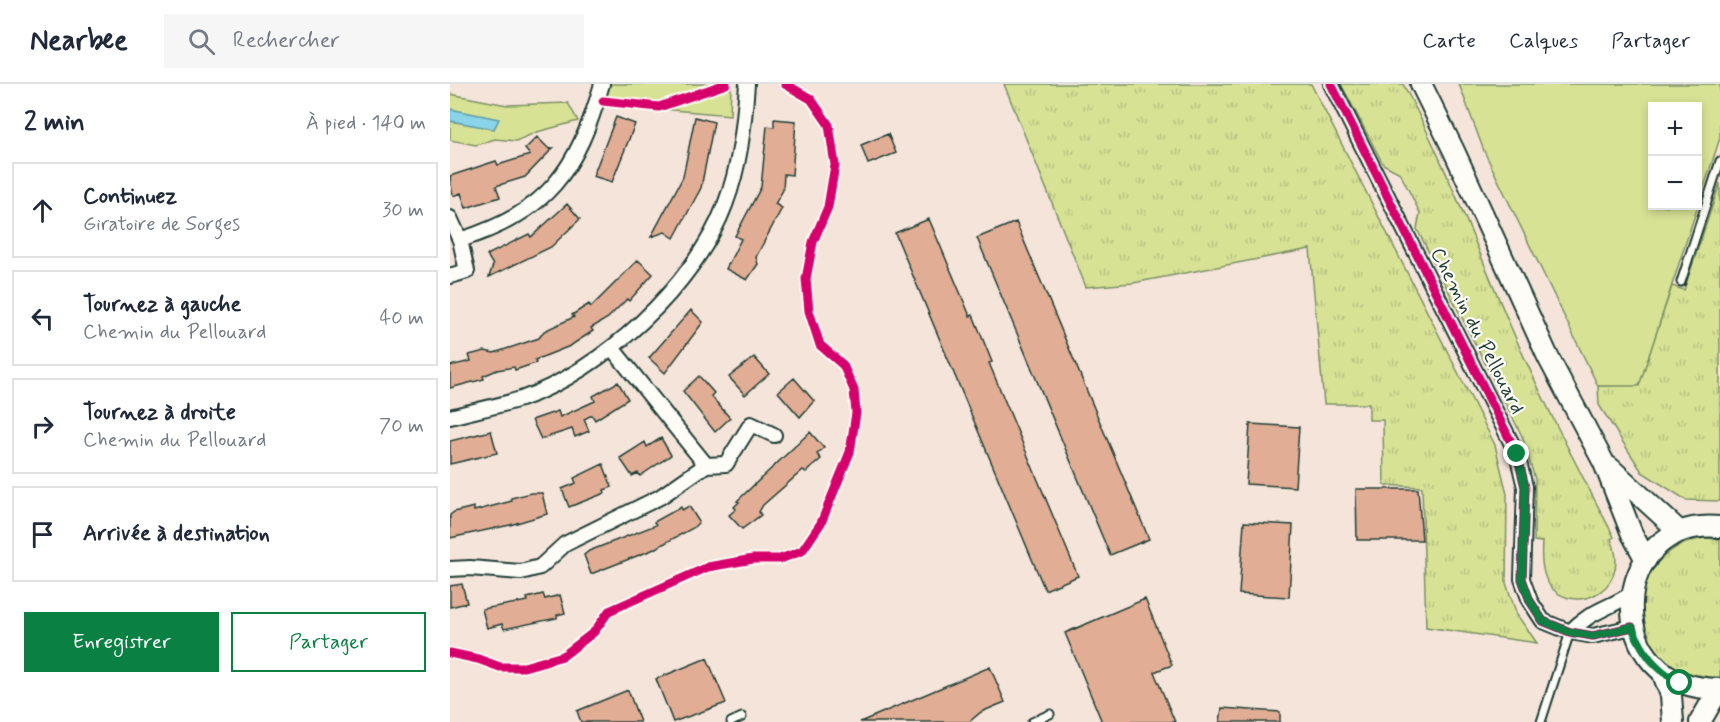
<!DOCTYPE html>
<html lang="fr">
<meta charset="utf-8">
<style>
body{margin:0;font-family:Mynerve,sans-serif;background:#f6f6f7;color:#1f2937}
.controls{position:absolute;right:18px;top:18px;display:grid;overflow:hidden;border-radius:0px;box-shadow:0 3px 9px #0003}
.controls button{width:54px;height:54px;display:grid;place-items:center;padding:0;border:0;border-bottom:2px solid #e0e1e3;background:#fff;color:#1f2937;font:30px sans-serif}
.stop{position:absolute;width:18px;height:18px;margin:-14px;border:4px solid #0b8043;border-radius:50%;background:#fff}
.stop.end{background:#0b8043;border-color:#fff;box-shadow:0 2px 6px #0008}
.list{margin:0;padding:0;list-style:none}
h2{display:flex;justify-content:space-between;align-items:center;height:78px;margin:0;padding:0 24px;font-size:26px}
h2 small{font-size:20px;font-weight:400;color:#747a83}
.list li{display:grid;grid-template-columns:39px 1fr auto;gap:18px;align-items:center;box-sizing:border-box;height:96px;margin:0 12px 12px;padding:0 12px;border:2px solid #e0e1e3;border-radius:0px}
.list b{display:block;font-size:22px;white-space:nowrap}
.list p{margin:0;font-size:20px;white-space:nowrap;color:#747a83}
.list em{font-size:20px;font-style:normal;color:#747a83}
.actions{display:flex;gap:12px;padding:18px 24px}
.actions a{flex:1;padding:14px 0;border:2px solid #0b8043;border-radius:0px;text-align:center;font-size:21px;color:#0b8043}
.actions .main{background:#0b8043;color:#fff}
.icon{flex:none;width:33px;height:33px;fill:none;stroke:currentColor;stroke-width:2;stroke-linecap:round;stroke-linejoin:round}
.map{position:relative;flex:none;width:1270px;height:638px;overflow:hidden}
header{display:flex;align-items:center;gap:36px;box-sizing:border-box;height:84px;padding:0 30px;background:#fff;border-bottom:2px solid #e0e1e3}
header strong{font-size:28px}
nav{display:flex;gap:33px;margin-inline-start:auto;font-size:21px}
.search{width:420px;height:54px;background:#f6f6f7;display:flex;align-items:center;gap:15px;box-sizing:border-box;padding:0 21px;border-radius:0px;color:#747a83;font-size:22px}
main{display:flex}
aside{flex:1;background:#fff}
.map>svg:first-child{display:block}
</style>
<header>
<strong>Nearbee</strong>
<div class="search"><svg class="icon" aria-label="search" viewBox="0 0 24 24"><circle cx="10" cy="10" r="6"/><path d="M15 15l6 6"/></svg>Rechercher</div>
<nav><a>Carte</a><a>Calques</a><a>Partager</a></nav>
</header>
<main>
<aside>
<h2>2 min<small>À pied · 140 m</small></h2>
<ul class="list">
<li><svg class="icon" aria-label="ahead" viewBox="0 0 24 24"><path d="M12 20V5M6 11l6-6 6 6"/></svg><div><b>Continuez</b><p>Giratoire de Sorges</p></div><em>30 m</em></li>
<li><svg class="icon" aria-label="left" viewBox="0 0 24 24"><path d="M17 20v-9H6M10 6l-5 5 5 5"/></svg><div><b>Tournez à gauche</b><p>Chemin du Pellouard</p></div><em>40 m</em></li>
<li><svg class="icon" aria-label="right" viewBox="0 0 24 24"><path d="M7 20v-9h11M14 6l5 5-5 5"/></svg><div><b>Tournez à droite</b><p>Chemin du Pellouard</p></div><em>70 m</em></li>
<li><svg class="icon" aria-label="arrive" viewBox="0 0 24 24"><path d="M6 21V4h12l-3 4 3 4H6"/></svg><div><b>Arrivée à destination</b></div></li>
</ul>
<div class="actions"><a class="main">Enregistrer</a><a>Partager</a></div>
</aside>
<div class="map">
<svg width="1270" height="638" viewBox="0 0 1270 638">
<defs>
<pattern id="grass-tufts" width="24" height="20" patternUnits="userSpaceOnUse" patternTransform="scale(1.5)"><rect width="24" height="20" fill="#d7e295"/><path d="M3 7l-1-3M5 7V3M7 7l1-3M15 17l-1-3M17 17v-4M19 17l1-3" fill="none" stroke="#b8c381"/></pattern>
</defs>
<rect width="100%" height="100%" fill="#f5e4da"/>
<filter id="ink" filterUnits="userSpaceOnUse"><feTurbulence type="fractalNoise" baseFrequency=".0167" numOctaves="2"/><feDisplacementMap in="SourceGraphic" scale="12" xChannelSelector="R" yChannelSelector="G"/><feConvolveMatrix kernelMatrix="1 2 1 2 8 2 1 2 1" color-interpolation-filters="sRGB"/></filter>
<g filter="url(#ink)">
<path fill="url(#grass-tufts)" stroke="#7b9064" stroke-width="1.5" d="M554,0H861L1045,361L1057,410L1056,499L1067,531L1087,559L976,543L972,403L934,401L933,336H919V320H874L860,165L683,199L636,203Z
M891,0H953C995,78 1025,160 1060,241C1091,314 1128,384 1164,453L1161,455C1185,511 1114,535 1096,495C1091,483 1091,471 1092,458L1084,457L1085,395L1072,352L967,145L970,129L950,89L933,80Z
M1270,99V417L1236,416L1192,388L1149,321L1148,302L1189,301L1222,202L1234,206Z
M1255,454L1270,455V593H1266C1174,593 1164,468 1255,454Z"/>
<path fill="#d7e295" stroke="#7b9064" stroke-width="1.5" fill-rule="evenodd" d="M157,0H281L280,31L153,20Z
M1009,0H1270V54L1189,302H1148L1034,67ZM1202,22H1248V122H1202Z
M0,10L57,21L118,19L128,37L87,48L66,57L45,55L26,61L0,56Z"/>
<path fill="#89d4e9" stroke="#5f98a1" stroke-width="1.5" d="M0,25L49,35L44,45L0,37Z"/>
<path fill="#e1ad95" stroke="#1f3d34" stroke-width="1.5" d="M166,33L185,40L162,98L143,92Z
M245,33L264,38L251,104L224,154L215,148L201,153L233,93Z
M324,35L346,37L342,91L334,90L333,106L325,120L332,124L306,173L308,180L297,196L276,185L291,155L285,152L311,103L317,42L324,43Z
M438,50L446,69L418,80L411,61Z
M87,53L99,65L103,64L75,93L46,102L50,113L16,124L11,109L3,112L0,92L46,77L48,81L80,71L75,65Z
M117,120L130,135L101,163L39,193L43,181L37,171L79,150L81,153Z
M479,135L520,232L523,231L542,278L539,279L628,492L595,506L445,149Z
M566,138L699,455L660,471L527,154Z
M188,176L203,190L179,217L177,215L158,234L141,244L143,247L120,262L85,276L86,279L65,286L64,283L47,286L33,292L34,295L0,304V282L21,277L19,271L35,267L44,269L89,254L94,247L124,233L122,231L139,220L141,223Z
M241,226L253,238L215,289L199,274Z
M304,273L319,290L295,311L279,293Z
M249,292L264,309L261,312L280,334L265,348L233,307Z
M344,294L364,317L350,333L328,308Z
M168,298L178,315L145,336L142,331L134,335L139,347L125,353L122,345L91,355L82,336L108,327L110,333L145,317L143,312Z
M800,340L849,343L845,403L796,400Z
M41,347L47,369L0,380V357Z
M360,348L374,364L367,370L371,375L356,388L353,386L313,421L309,428L311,431L292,445L279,431L286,425L284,423L289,418L287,417Z
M211,354L221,371L190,392L188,389L182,392L170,374L195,358L197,363Z
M153,380L162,403L154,406L155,409L119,423L112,405L126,399L124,394Z
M906,405H968L972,456H907Z
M81,409H92L97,430L60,441L0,454V431L4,428L24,423V427L62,417L61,414Z
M239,422L249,438L243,444L202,466L141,490L134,471L139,467L206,441L204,438L231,423L232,426Z
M794,438L843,441L839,513L789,510Z
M12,500L17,519L0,523V502Z
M93,510L95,515L110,511L115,529L107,531V534L54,545L52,540L37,544L32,525L78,517L77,514Z
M695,515L722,581L704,588L725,638H652L615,549Z
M257,574L276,619L223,638L206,595Z
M540,583L555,618L531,628L519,638H410Z
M178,606L190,638H131L127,627Z
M772,624L830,628V638H770Z"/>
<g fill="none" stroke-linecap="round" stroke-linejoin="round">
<defs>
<path id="lane" d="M1231,198L1270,77
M281,638L292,633
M582,638L600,630
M1091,638L1120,548"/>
<path id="street" d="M881,0L1067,370L1075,403L1072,495L1080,517L1093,537L1120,548L1143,552L1182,543
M0,134L10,156L17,187L0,192
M10,156C98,128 127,87 152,0
M0,333C23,327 48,322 71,315C152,287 245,201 275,121C290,82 294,42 297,0
M256,381L276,380L301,340L324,351
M0,485L20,484L71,488L90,483L115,460L210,413L256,381L162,264
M1120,548C1140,527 1158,525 1181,510"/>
<path id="secondary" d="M971,0L1004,67L1098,273L1154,379L1182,450L1196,476
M1159,383L1230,448
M1270,443C1157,432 1148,606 1270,605
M1213,590L1221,611L1223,638
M1250,638L1269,605"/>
</defs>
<use href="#lane" stroke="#1f3d34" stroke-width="11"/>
<use href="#street" stroke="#1f3d34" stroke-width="18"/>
<use href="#secondary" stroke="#1f3d34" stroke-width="24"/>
<use href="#lane" stroke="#fdfcf7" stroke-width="7"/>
<use href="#street" stroke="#fdfcf7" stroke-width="14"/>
<use href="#secondary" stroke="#fdfcf7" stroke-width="20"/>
<defs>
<path id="cycleway" d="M881,0L1067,370L1075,403L1072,495L1080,517L1093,537L1120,548L1143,552L1182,543
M153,17L209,23L276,0
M0,569L28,575L50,583H74L113,572L144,548L159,527L258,483L303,475H330L352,467L371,439L400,368L406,329L404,306L393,281L370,261L359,227L356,195L363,158L378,123L385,81L379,41L361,15L335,0"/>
</defs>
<use href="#cycleway" stroke="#fdfcf7" stroke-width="13"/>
<use href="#cycleway" stroke="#d6006c" stroke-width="9"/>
</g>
</g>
<g fill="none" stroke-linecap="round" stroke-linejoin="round" filter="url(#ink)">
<path stroke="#0b8043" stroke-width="8" d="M1067,370L1075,403L1072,495L1080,517L1093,537L1120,548L1143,552L1182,543C1194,570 1204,584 1230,599"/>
</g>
<g text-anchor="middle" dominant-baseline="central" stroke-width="4.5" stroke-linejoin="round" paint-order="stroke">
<g font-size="20" fill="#1f3d34" stroke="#fdfcf7">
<text transform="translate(1027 247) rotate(63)">Chemin du Pellouard</text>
</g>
</g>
</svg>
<div class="controls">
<button>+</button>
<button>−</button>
</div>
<div class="stop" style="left:1230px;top:599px"></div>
<div class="stop end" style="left:1067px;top:370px"></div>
</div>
</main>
